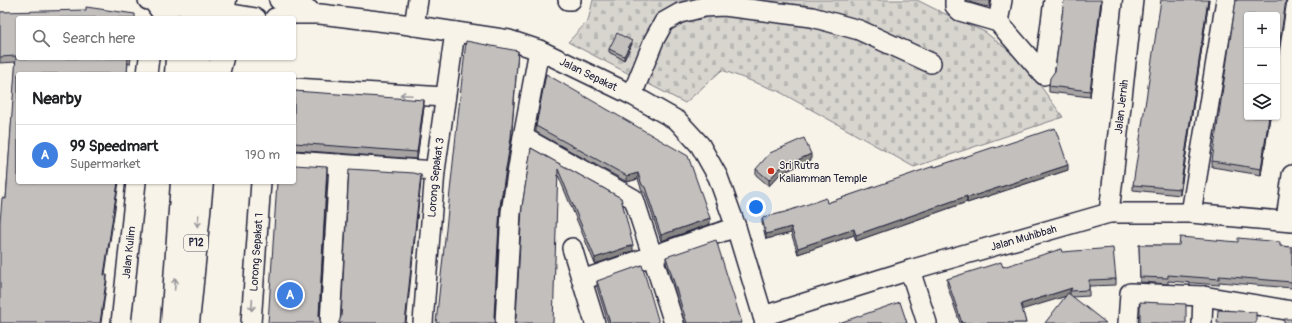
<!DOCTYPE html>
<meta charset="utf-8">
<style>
body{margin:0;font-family:Pangolin,sans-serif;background:#f6f6f6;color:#202124}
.controls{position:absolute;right:12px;top:12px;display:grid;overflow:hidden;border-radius:4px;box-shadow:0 1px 3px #0004}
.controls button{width:36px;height:36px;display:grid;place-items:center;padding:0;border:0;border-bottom:1px solid #e0e0e0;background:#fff;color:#202124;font:20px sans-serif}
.you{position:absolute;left:756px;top:207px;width:14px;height:14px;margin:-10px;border:3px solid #fff;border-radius:50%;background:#1a73e8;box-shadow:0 0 0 6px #1a73e833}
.badge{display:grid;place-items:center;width:26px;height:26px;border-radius:50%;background:#c8321e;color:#fff;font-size:13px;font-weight:700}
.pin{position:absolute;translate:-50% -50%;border:2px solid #fff;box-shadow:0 1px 4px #0006}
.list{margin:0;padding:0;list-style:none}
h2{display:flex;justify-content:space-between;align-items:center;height:52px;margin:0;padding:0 16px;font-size:17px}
h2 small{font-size:13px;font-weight:400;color:#757577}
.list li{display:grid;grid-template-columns:26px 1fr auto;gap:12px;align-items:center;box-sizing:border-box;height:60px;padding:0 16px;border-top:1px solid #e0e0e0}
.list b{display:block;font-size:15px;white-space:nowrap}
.list p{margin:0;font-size:13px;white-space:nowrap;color:#757577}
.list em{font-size:13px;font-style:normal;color:#757577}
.icon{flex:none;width:22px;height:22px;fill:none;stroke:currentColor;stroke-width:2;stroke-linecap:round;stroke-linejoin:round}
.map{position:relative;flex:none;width:1292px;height:323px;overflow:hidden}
.search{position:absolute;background:#fff;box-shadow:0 1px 3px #0004;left:16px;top:16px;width:280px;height:44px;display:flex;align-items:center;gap:10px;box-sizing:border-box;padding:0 14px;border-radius:4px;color:#757577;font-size:15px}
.panel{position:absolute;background:#fff;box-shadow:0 1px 3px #0004;left:16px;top:72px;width:280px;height:112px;border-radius:4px}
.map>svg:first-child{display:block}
</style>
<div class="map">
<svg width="1292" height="323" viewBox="0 0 1292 323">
<defs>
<pattern id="cemetery-stones" width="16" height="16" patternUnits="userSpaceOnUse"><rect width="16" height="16" fill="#d8d5cf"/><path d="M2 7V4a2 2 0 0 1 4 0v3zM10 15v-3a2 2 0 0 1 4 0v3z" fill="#b9b7b3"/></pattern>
</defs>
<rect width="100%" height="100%" fill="#f7f3e8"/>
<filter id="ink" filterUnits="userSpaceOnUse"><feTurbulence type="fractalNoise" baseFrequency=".025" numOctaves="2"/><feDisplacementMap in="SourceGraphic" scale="8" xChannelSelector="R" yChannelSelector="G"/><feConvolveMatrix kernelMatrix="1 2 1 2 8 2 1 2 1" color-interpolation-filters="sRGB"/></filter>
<g filter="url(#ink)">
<path fill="url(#cemetery-stones)" stroke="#7d7c85" d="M593,0H917L941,12L985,32L1023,62L1063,117L914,167L778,91L722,70L685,103L568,42L588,21Z"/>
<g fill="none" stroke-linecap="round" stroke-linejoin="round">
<defs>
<g id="minor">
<path d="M148,0L256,18"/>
<path d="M279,0L309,10"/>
<path d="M568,0H571"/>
<path d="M955,0V6L960,11L998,22L1044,75L1054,0"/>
<path id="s1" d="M275,18L291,14H320L403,24L509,40L539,50L632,95L678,121L700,145L718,177L736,227L765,323"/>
<path d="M998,22L1002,0"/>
<path d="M414,26L418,0"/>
<path d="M147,74L149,58"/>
<path d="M294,88L445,97"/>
<path d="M632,95L654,40L664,22L680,13L704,7L724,6L812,17L859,30L931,63"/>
<path d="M523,137L634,199L674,323"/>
<path d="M294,161L435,171"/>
<path id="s2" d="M1109,213L1133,0"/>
<path d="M1191,213L1226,0"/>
<path d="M1286,220L1292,175"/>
<path d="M572,248L595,323"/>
<path d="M910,270L927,323"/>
<path d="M582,280L736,227"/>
<path id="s3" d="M763,316L910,270L1109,213H1191L1292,222"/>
<path id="s4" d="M121,323L136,182"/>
<path id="s5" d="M251,323L261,182"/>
<path d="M330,323L339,164"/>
<path id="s6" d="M423,323L435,171L455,32"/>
<path d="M505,323L511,212L523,137L539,50"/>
<path d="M1128,323L1130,293L1203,296L1292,311"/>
<path d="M1202,323L1203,296"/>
</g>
<path id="major" d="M155,1L167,18
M204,18L207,0
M222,18L225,0
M176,74L177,58
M197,74L199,58
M218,74L222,58
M172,323L182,182
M188,323L202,182"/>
</defs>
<use href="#minor" stroke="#22223b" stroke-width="22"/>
<use href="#major" stroke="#22223b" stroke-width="25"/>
<use href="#minor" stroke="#f7f3e8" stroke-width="19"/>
<use href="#major" stroke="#f7f3e8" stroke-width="22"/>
</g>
<path fill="#a7a4a3" stroke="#22223b" d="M966,0H991L990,7L983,6L966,1Z
M1102,0L1090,97L1049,92V86Z
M1209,0L1180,195L1133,190V185Z
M0,12L135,18L18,58H131L130,64L128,63L127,74H18L105,275L107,281L6,199L16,62L0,63Z
M632,44L624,60L609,52V49Z
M546,74L710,224L661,241L645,193L642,191L638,179L627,182L536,132V126Z
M294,91L424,107L417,159L294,150Z
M1247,117H1270L1261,175L1212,167V161Z
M531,148L621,198L633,251L595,264L558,175L516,318Z
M995,148L1068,170L967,203V202L856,241L854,235L798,254L791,233L766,239L762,223V218L827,203L935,167Z
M811,160L780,174L769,186L756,175V169Z
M1139,245L1280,246L1292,247V288L1219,282V285L1168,281V284L1140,282Z
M666,257L742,323H685L666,263Z
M1003,267L1116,279V285L1089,286V296L1072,297L1066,296L1022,309L1026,323H960L947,285V279Z
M597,281L659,323H608L597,287Z"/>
<path fill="#888684" stroke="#22223b" d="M990,0H991L990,7Z
M1101,0H1102L1090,97V91Z
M1208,0H1209L1180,195V189Z
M1286,0H1287L1277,67V61Z
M632,41V44L624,60V56Z
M518,51L511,144L500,211L494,322L500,206Z
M424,100V107L417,159V152Z
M1269,117H1270L1261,175V169Z
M811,154V160L780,174L769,186V180L780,168Z
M1068,165V170L967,203V198Z
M327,167V174L319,322V315Z
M638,173V179L627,182V176Z
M421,175V182L406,323H405Z
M118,182H119L104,281V275Z
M967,196V202L856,241V235Z
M710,218V224L661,241V235Z
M791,227V233L766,239V234Z
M854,229V235L798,254V248Z
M633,245V251L595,264V258Z
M107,275V281L101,323H100Z
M1072,288L1070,291V295L1021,310V304Z"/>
<path fill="#c2bfbd" stroke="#22223b" d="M1064,0H1101L1090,91L1049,86L1050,78L1055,71Z
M1161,0H1208L1180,189L1133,185Z
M1236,0H1286L1277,61V15H1247V117H1269L1261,169L1212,161Z
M86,7L135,14V18H18V58H128L127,74H18V182H118L104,275H107L100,323H0V222L2,198L6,199L16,56L0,57V12L86,10Z
M617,33L632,41L624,56L609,49Z
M466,41L518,51L511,138L500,206L494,317L496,323H436Z
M546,74L688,156L710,218L661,235L645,187L642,185L638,173L627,176L536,126Z
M294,91L424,100L417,152L294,143Z
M1055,128L1068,165L967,198V196L856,235L854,229L798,248L791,227L766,234L762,218L785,212L826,198L827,203L934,166L935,167L994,147L995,148Z
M804,138L811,154L780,168L769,180L756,169L770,153Z
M531,148L621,198L633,245L595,258L558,169L553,323H514L516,318L522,207Z
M294,165L327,167L319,315L320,321L322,323H268L277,182H294Z
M349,169L414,173L421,175L405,323H338L339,322L341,317Z
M1180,237L1238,242V238L1280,242V246L1292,247V282L1219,276V279L1168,275V278L1140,277L1139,245H1179Z
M716,240L742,323H687L666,257Z
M1113,248L1116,279L1089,280V290L1070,291L1072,288L1021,304L1026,323H962L947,279L1001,262L1003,267L1061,249L1062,252Z
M642,265L659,323H610L597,281Z
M1068,293L1106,323H1045Z
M900,302L907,323H839Z
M1140,302L1186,304V323H1140Z
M1218,310L1256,312V323H1217Z
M1284,319H1292V323H1284Z"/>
<defs><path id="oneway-shaft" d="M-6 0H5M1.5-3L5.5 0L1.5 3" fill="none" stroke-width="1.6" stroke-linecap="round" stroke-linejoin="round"/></defs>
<g stroke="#97959a">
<use href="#oneway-shaft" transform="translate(406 95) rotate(-177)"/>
<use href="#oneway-shaft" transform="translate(198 221) rotate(96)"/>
<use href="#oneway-shaft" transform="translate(175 284) rotate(-86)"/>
<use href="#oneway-shaft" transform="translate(252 305) rotate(94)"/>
</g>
</g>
<circle fill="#c8321e" stroke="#f7f3e8" stroke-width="1.5" cx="771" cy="171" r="4"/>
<g text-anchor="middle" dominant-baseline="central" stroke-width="3" stroke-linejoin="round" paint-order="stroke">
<rect fill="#f7f3e8" stroke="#62616f" stroke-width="1" x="184" y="235" width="24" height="16" rx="3"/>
<g font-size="10" font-weight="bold" fill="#22223b">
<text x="196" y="243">P12</text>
</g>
<g font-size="11" fill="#22223b" stroke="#f7f3e8">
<text stroke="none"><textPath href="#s1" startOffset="323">Jalan Sepakat</textPath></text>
<text stroke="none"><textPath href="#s2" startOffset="107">Jalan Jernih</textPath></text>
<text stroke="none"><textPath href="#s6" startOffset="146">Lorong Sepakat 3</textPath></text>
<text stroke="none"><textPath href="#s3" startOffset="272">Jalan Muhibbah</textPath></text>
<text stroke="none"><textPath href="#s4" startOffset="71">Jalan Kulim</textPath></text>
<text stroke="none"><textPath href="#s5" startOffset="71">Lorong Sepakat 1</textPath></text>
</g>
<g font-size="11" fill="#22223b" stroke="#f7f3e8" text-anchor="start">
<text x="779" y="165">Sri Rutra<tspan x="779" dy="13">Kaliamman Temple</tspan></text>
</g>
</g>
</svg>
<div class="controls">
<button>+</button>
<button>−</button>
<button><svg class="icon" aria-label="layers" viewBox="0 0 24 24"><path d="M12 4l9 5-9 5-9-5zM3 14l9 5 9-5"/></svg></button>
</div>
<div class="you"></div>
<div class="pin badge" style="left:290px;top:295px;background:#3f7fe0">A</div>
<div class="search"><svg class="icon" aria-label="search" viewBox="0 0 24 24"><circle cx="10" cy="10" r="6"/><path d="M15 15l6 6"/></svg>Search here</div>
<section class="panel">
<h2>Nearby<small></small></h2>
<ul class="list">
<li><span class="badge" style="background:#3f7fe0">A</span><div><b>99 Speedmart</b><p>Supermarket</p></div><em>190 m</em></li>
</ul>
</section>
</div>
